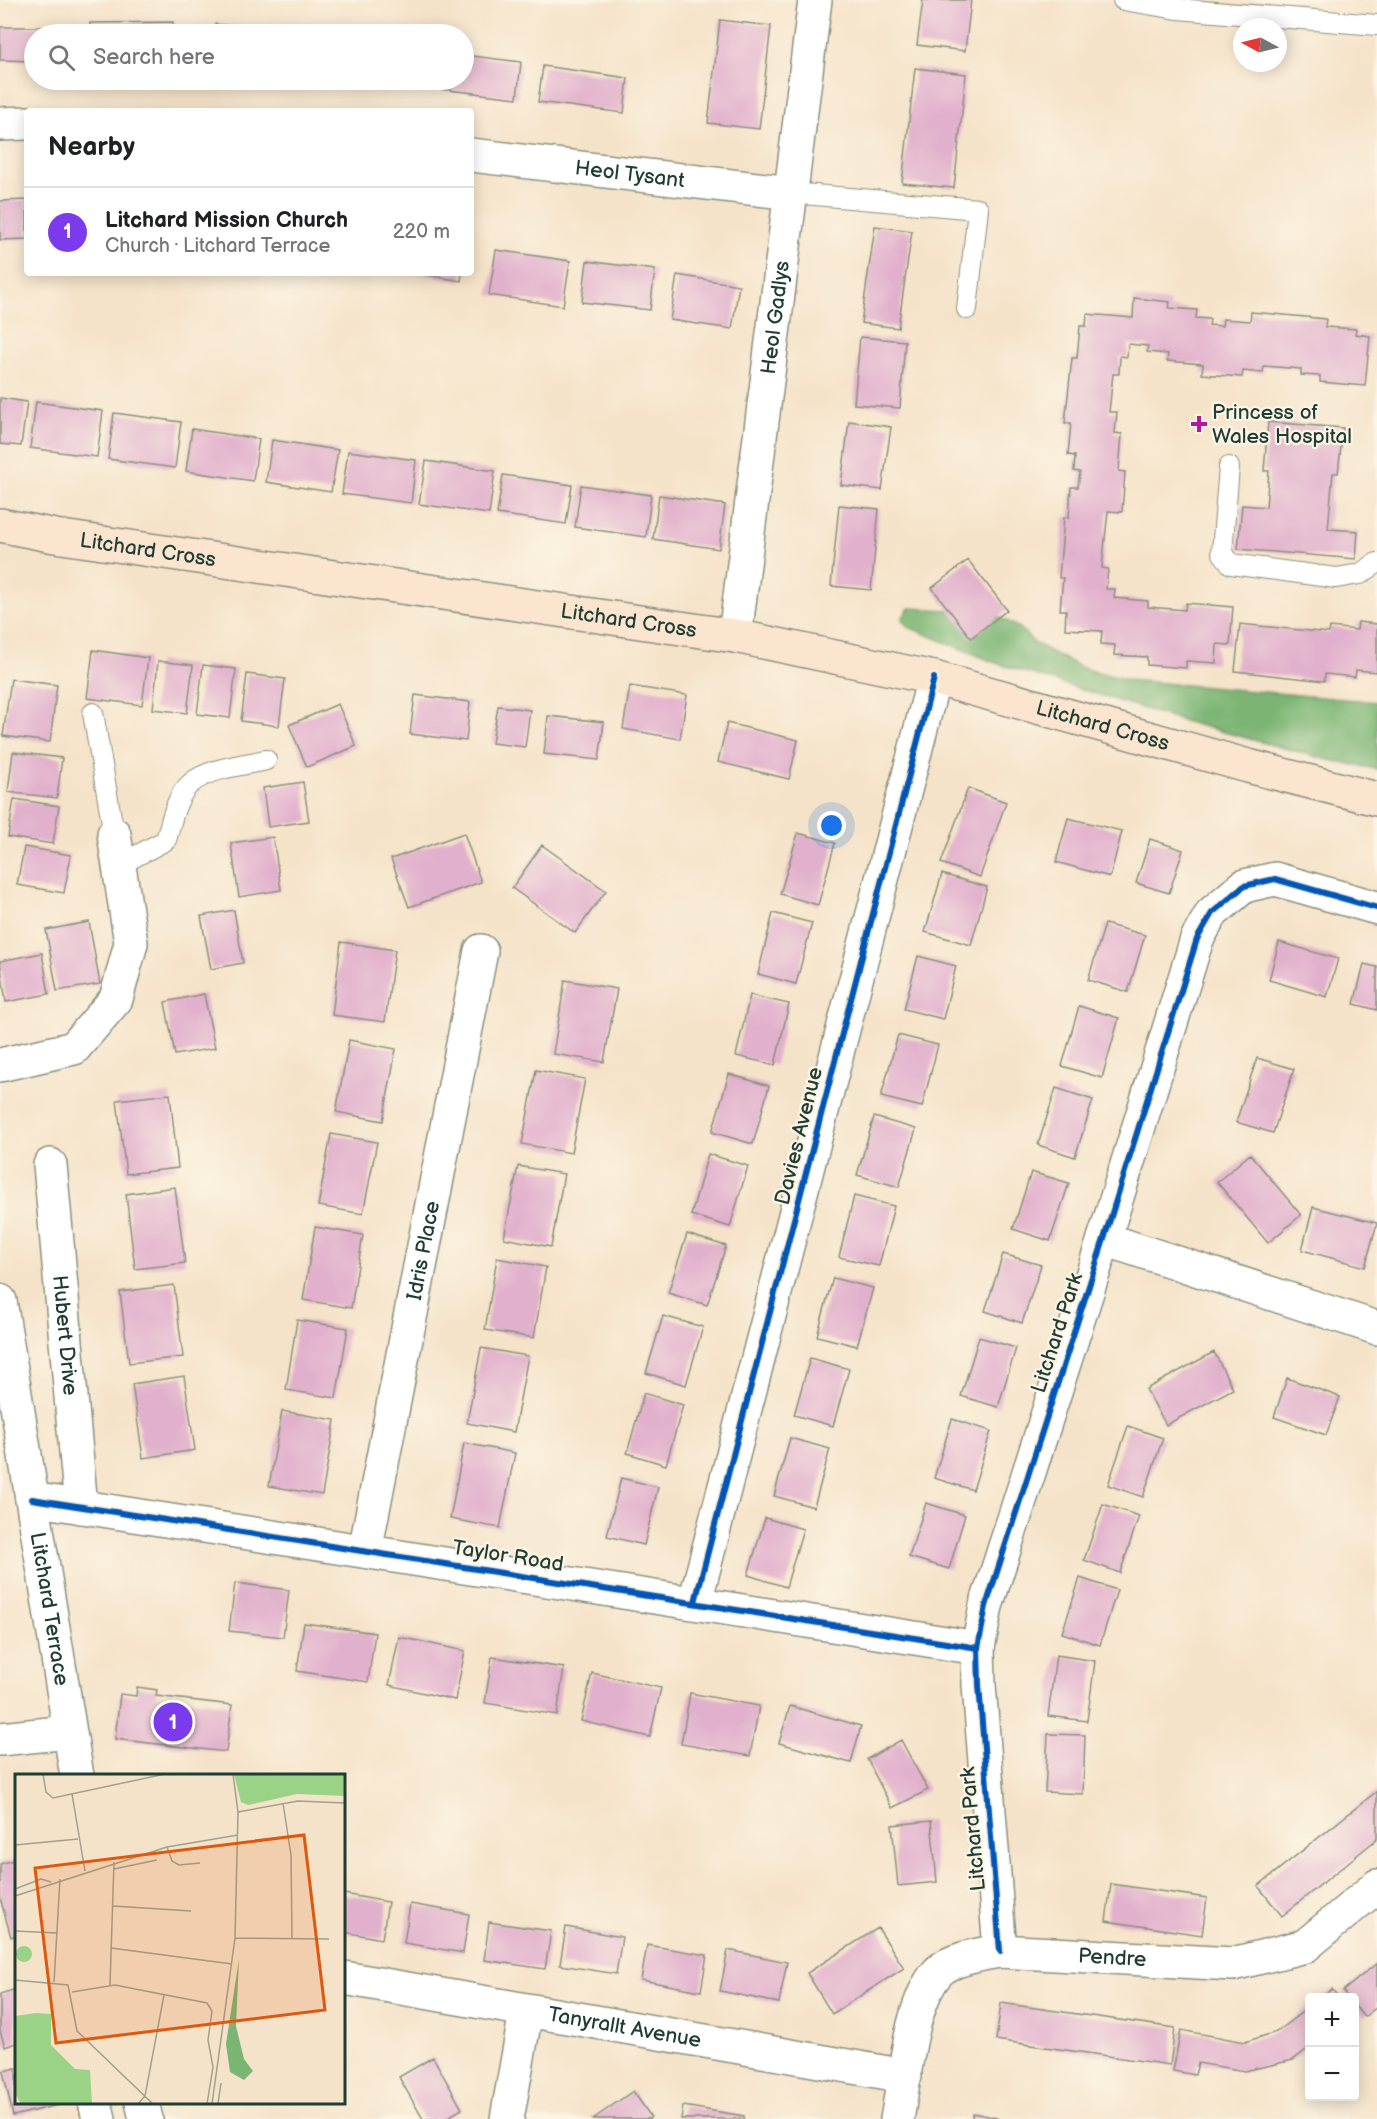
<!DOCTYPE html>
<meta charset="utf-8">
<style>
body{margin:0;font-family:"Balsamiq Sans",sans-serif;background:#f2f2f2;color:#202124}
.controls{position:absolute;right:18px;bottom:18px;display:grid;overflow:hidden;border-radius:6px;box-shadow:0 3px 15px #0003}
.controls button{width:54px;height:54px;display:grid;place-items:center;padding:0;border:0;border-bottom:2px solid #e0e0e0;background:#fff;color:#202124;font:30px sans-serif}
.compass{position:absolute;left:1233px;top:18px;width:54px;height:54px;border-radius:50%;background:#fff;box-shadow:0 3px 15px #0003;rotate:277deg}
.you{position:absolute;left:832px;top:826px;width:21px;height:21px;margin:-15px;border:4px solid #fff;border-radius:50%;background:#1a73e8;box-shadow:0 0 0 9px #1a73e833}
.badge{display:grid;place-items:center;width:39px;height:39px;border-radius:50%;background:#7c3aed;color:#fff;font-size:20px;font-weight:700}
.pin{position:absolute;translate:-50% -50%;border:3px solid #fff;box-shadow:0 2px 6px #0006}
.list{margin:0;padding:0;list-style:none}
h2{display:flex;justify-content:space-between;align-items:center;height:78px;margin:0;padding:0 24px;font-size:26px}
h2 small{font-size:20px;font-weight:400;color:#757577}
.list li{display:grid;grid-template-columns:39px 1fr auto;gap:18px;align-items:center;box-sizing:border-box;height:90px;padding:0 24px;border-top:2px solid #e0e0e0}
.list b{display:block;font-size:22px;white-space:nowrap}
.list p{margin:0;font-size:20px;white-space:nowrap;color:#757577}
.list em{font-size:20px;font-style:normal;color:#757577}
.icon{flex:none;width:33px;height:33px;fill:none;stroke:currentColor;stroke-width:2;stroke-linecap:round;stroke-linejoin:round}
.map{position:relative;flex:none;width:1377px;height:2119px;overflow:hidden}
.search{position:absolute;background:#fff;box-shadow:0 3px 15px #0003;left:24px;top:24px;width:450px;height:66px;display:flex;align-items:center;gap:15px;box-sizing:border-box;padding:0 21px;border-radius:33px;color:#757577;font-size:22px}
.panel{position:absolute;background:#fff;box-shadow:0 3px 15px #0003;left:24px;top:108px;width:450px;height:168px;border-radius:6px}
.map>svg:first-child{display:block}
</style>
<div class="map">
<svg width="1377" height="2119" viewBox="0 0 1377 2119">
<rect width="100%" height="100%" fill="#fcf5e5"/>
<filter id="ink" filterUnits="userSpaceOnUse"><feTurbulence type="fractalNoise" baseFrequency=".0167" numOctaves="2"/><feDisplacementMap in="SourceGraphic" scale="12" xChannelSelector="R" yChannelSelector="G"/><feConvolveMatrix kernelMatrix="1 2 1 2 8 2 1 2 1" color-interpolation-filters="sRGB"/></filter>
<filter id="wash" filterUnits="userSpaceOnUse"><feTurbulence type="fractalNoise" baseFrequency=".008" numOctaves="4" result="noise"/><feDisplacementMap in="SourceGraphic" scale="24" xChannelSelector="R" yChannelSelector="G"/><feGaussianBlur stdDeviation="1.35" result="paint"/><feColorMatrix in="noise" values="0 0 0 0 0 0 0 0 0 0 0 0 0 0 0 0 0 1.4 0 .05"/><feComposite in="paint" operator="in"/></filter>
<g filter="url(#wash)">
<rect width="100%" height="100%" fill="#f5e3c9"/>
<path fill="#7bb573" stroke="#4d7954" stroke-width="1.5" d="M909,608L968,611L999,617L1020,628L1033,642L1058,656L1085,669L1129,680L1377,702V769L1329,760L1190,723L996,663L908,627L902,619Z"/>
<g id="blocks">
<path fill="#e1b0cc" d="M923,0H971L965,51L917,45Z
M720,20L771,26L759,129L708,123Z
M173,22V34H90V23Z
M215,24L280,33V34H214Z
M0,27H60V34H34V61L0,60Z
M464,55L521,62L517,98L431,88L432,80H464Z
M543,66L628,78L624,113L538,102Z
M915,68L966,74L954,188L902,183Z
M27,200V239L0,240V201Z
M875,226L912,231L898,328L861,323Z
M496,250L570,261L563,306L489,295Z
M587,261L655,270L650,310L582,302Z
M415,273H462L461,281Z
M677,275L739,285L732,329L670,320Z
M1134,298L1170,302L1169,308L1197,310L1196,318L1210,319L1209,325L1222,326L1223,319L1250,321L1251,312L1326,319L1325,327L1356,329L1355,334L1370,336L1365,386L1320,382V376L1301,375V369L1264,366L1263,373L1243,371L1242,377L1202,374L1203,364L1167,361L1168,354L1147,352L1148,346L1128,344L1127,357L1120,356L1119,374H1113L1109,412H1117L1115,433L1122,434L1119,471L1125,472L1122,512L1108,511L1102,568L1108,569L1106,589H1115L1114,598L1148,601V607L1185,610L1186,603L1233,607L1230,645L1217,644L1216,663L1186,661V668L1147,665V657L1114,655L1115,645L1101,644L1102,631L1065,629L1066,610H1060L1063,578H1059L1064,517H1069L1071,487H1078L1080,472L1074,471L1075,456L1068,455L1071,423H1065L1072,358H1077L1080,326H1086L1087,314L1133,318Z
M860,337L905,341L900,408L854,404Z
M0,398L27,402L21,446L0,444Z
M36,402L103,411L97,457L30,448Z
M114,413L181,422L175,468L108,459Z
M849,421L891,427L882,490L841,485Z
M1268,422L1343,428L1338,473H1333L1328,529L1358,531L1356,559L1238,549L1242,505L1266,507L1269,471H1264Z
M192,429L259,439L253,481L186,471Z
M272,440L338,450L331,492L266,482Z
M348,451L416,460L411,503L342,494Z
M426,461L495,471L489,514L419,504Z
M503,475L572,485L566,524L497,514Z
M581,485L651,495L646,537L575,527Z
M659,495L725,505L719,549L653,539Z
M839,505L879,509L871,590L831,586Z
M968,560L1007,610L971,638L932,588Z
M1358,622L1377,624V672L1356,670L1355,677L1325,674L1324,681L1235,671L1240,624L1329,633L1330,627L1357,630Z
M93,650L148,658L142,705L87,698Z
M158,661L193,665L187,713L153,709Z
M203,665L236,669L230,718L197,714Z
M247,674L285,679L279,726L241,721Z
M11,679L57,685L50,742L3,736Z
M630,686L687,695L680,739L623,729Z
M415,695L470,702L466,741L410,734Z
M338,704L356,746L307,767L289,725Z
M498,706L530,710L525,747L492,743Z
M548,716L604,722L599,760L544,754Z
M727,723L798,740L789,779L718,762Z
M13,752L62,758L57,798L8,792Z
M303,782L309,821L268,827L263,788Z
M968,788L1006,802L980,877L941,863Z
M14,799L59,806L53,844L8,837Z
M1068,818L1122,831L1110,877L1056,862Z
M464,833L481,882L409,907L391,859Z
M798,833L835,843L818,905L780,894Z
M273,837L281,890L239,897L231,843Z
M1150,839L1183,850L1169,893L1136,883Z
M542,845L606,891L575,933L512,888Z
M24,847L71,855L64,893L17,885Z
M942,874L987,887L971,945L925,932Z
M234,910L243,963L211,969L201,916Z
M773,913L812,923L796,984L758,974Z
M89,922L100,984L57,991L46,930Z
M1105,924L1145,935L1128,992L1088,980Z
M341,942L395,950L385,1022L332,1015Z
M1279,942L1338,959L1327,997L1269,980Z
M42,953L49,994L6,1002L0,961Z
M918,956L956,966L943,1019L904,1009Z
M1364,964L1377,967V1010L1354,1004Z
M565,980L617,989L604,1062L553,1054Z
M204,994L215,1048L175,1055L165,1002Z
M750,995L789,1004L775,1065L736,1056Z
M1079,1006L1119,1018L1102,1078L1062,1066Z
M898,1035L938,1045L922,1107L881,1097Z
M349,1040L396,1049L383,1121L336,1112Z
M1257,1058L1294,1069L1273,1133L1236,1122Z
M536,1070L585,1079L571,1153L522,1144Z
M729,1074L769,1086L753,1144L712,1132Z
M1056,1088L1093,1100L1075,1157L1038,1145Z
M170,1094L178,1168L126,1174L117,1100Z
M874,1117L916,1129L899,1187L857,1175Z
M331,1134L377,1142L363,1214L318,1206Z
M708,1154L748,1166L730,1227L691,1215Z
M1250,1154L1301,1215L1268,1243L1217,1182Z
M518,1166L564,1174L551,1247L504,1238Z
M1031,1172L1069,1183L1050,1241L1013,1229Z
M175,1187L185,1263L135,1269L126,1194Z
M854,1196L894,1206L879,1266L839,1257Z
M1313,1207L1377,1223L1365,1267L1302,1250Z
M315,1227L363,1235L351,1308L303,1300Z
M687,1234L726,1246L707,1305L668,1293Z
M1003,1254L1041,1265L1022,1323L985,1311Z
M497,1258L546,1267L534,1338L485,1330Z
M833,1278L873,1288L857,1346L817,1336Z
M174,1285L183,1357L129,1363L120,1292Z
M663,1316L703,1327L686,1385L646,1373Z
M297,1320L348,1328L336,1398L286,1390Z
M979,1337L1016,1348L998,1407L961,1396Z
M481,1348L528,1356L514,1432L467,1423Z
M1214,1352L1233,1389L1166,1425L1146,1389Z
M810,1358L849,1369L833,1426L794,1415Z
M184,1376L195,1450L143,1458L132,1384Z
M1287,1378L1340,1397L1326,1435L1274,1417Z
M644,1393L683,1405L666,1465L627,1453Z
M282,1411L335,1420L322,1495L269,1486Z
M952,1419L991,1431L973,1490L934,1478Z
M1128,1426L1163,1438L1143,1497L1108,1485Z
M790,1438L830,1449L814,1507L774,1496Z
M464,1443L515,1453L500,1528L450,1519Z
M621,1478L658,1487L644,1545L607,1536Z
M926,1503L965,1515L949,1569L909,1557Z
M1103,1504L1139,1516L1120,1573L1084,1560Z
M765,1518L803,1529L786,1587L748,1575Z
M1080,1578L1117,1590L1100,1645L1062,1633Z
M235,1583L289,1590L283,1637L229,1631Z
M304,1623L375,1633L368,1682L297,1671Z
M399,1637L465,1651L455,1700L389,1685Z
M1056,1655L1095,1661L1087,1721L1048,1716Z
M492,1657L564,1668L557,1715L485,1703Z
M592,1673L661,1688L650,1737L581,1721Z
M137,1687L157,1690L156,1696L232,1705L226,1752L115,1739L120,1694L136,1696Z
M690,1693L759,1706L750,1756L681,1744Z
M790,1706L861,1726L851,1763L779,1743Z
M1048,1734L1085,1735L1083,1794L1045,1792Z
M901,1740L928,1790L892,1808L867,1759Z
M1377,1791V1839L1282,1916L1258,1886Z
M931,1821L937,1882L898,1886L892,1825Z
M16,1859V1935L11,1937L0,1898V1864Z
M1111,1884L1207,1898L1202,1935L1106,1921Z
M344,1894L388,1902L382,1939L344,1932Z
M410,1904L469,1914L463,1953L404,1943Z
M489,1922L551,1931L545,1969L484,1960Z
M566,1927L622,1937L616,1974L560,1965Z
M878,1928L904,1968L832,2014L807,1973Z
M647,1945L707,1955L701,1991L641,1980Z
M728,1950L787,1962L779,2003L720,1991Z
M1377,1963V2007L1364,2017L1354,2005V1998H1348L1343,1991Z
M16,1989V2043L5,2047L0,2031V1994Z
M1332,1989L1339,1998H1321Z
M1001,2003L1175,2028L1170,2065L996,2040Z
M1310,2006V2047L1293,2060L1245,2071L1198,2063L1195,2075L1173,2071L1181,2030L1245,2042L1276,2032Z
M433,2057L462,2109L445,2119H423L399,2077Z
M16,2068V2102L66,2103L13,2116L3,2071Z
M633,2091L651,2117L649,2119H593Z
M683,2106L744,2116V2119H681Z
M973,2113L997,2118V2119H972Z"/>
</g>
</g>
<g filter="url(#ink)">
<use href="#blocks" fill-opacity="0" stroke="#8a907e" stroke-width="1.5"/>
<g fill="none" stroke-linecap="round" stroke-linejoin="round">
<defs>
<path id="service" d="M1123,0L1177,9L1377,25
M791,193L978,209L967,309
M1229,467L1222,552L1231,564L1336,578L1360,574L1377,563
M93,713L114,834
M119,865L166,840C171,823 176,796 190,784C208,768 244,765 266,760"/>
<g id="minor">
<path d="M0,124L27,123"/>
<path id="s1" d="M471,155L791,193"/>
<path id="s2" d="M735,636L815,0"/>
<path d="M0,1065L74,1048L116,999L131,943L114,834"/>
<path id="s3" d="M50,1165L81,1507"/>
<path d="M1104,1239L1377,1328"/>
<path d="M32,1499L978,1648"/>
<path id="s4" d="M365,1551L481,951"/>
<path d="M695,1602L934,678"/>
<path d="M0,1739L69,1732"/>
<path d="M1000,1951L979,1685L978,1648L986,1606L1104,1239L1197,939L1212,913L1244,886L1275,879L1377,908"/>
<path id="s5" d="M344,1978L905,2076"/>
<path d="M95,2102L99,2119"/>
<path d="M507,2119L526,2012"/>
<path id="s6" d="M897,2119C905,2078 910,2003 938,1972C950,1959 983,1954 1000,1951L1233,1964L1305,1946L1377,1886"/>
</g>
<g id="tertiary">
<path id="s7" d="M0,1301L77,1776"/>
<path d="M142,2102L146,2119"/>
</g>
<g id="secondary">
<path id="s8" d="M0,525L55,536L735,636L934,678L1248,766L1377,799"/>
</g>
</defs>
<use href="#service" stroke="#8a907e" stroke-width="22"/>
<use href="#minor" stroke="#8a907e" stroke-width="36"/>
<use href="#tertiary" stroke="#8a907e" stroke-width="36"/>
<use href="#secondary" stroke="#8a907e" stroke-width="36"/>
<use href="#service" stroke="#fff" stroke-width="20"/>
<use href="#minor" stroke="#fff" stroke-width="33"/>
<use href="#tertiary" stroke="#fff" stroke-width="33"/>
<use href="#secondary" stroke="#fce5cf" stroke-width="33"/>
<defs>
<path id="cycleway" d="M32,1499L978,1648
M695,1602L934,678
M1000,1951L979,1685L978,1648L986,1606L1104,1239L1197,939L1212,913L1244,886L1275,879L1377,908"/>
</defs>
<use href="#cycleway" stroke="#fcf5e5" stroke-width="10"/>
<use href="#cycleway" stroke="#0057b8" stroke-width="6"/>
</g>
</g>
<path fill="#b5179e" stroke="#fcf5e5" stroke-width="2" d="M1196 415h6v6h6v6h-6v6h-6v-6h-6v-6h6z"/>
<g text-anchor="middle" dominant-baseline="central" stroke-width="4.5" stroke-linejoin="round" paint-order="stroke">
<g font-size="21" fill="#1f3d34" stroke="#fcf5e5">
<text stroke="none"><textPath href="#s1" startOffset="160">Heol Tysant</textPath></text>
<text stroke="none"><textPath href="#s2" startOffset="321">Heol Gadlys</textPath></text>
<text stroke="none"><textPath href="#s8" startOffset="150">Litchard Cross</textPath></text>
<text stroke="none"><textPath href="#s8" startOffset="636">Litchard Cross</textPath></text>
<text stroke="none"><textPath href="#s8" startOffset="1122">Litchard Cross</textPath></text>
<text transform="translate(799 1136) rotate(-76)">Davies Avenue</text>
<text stroke="none"><textPath href="#s4" startOffset="306">Idris Place</textPath></text>
<text transform="translate(1057 1333) rotate(-72)">Litchard Park</text>
<text stroke="none"><textPath href="#s3" startOffset="171">Hubert Drive</textPath></text>
<text transform="translate(508 1556) rotate(9)">Taylor Road</text>
<text stroke="none"><textPath href="#s7" startOffset="312">Litchard Terrace</textPath></text>
<text transform="translate(973 1829) rotate(-95)">Litchard Park</text>
<text stroke="none"><textPath href="#s6" startOffset="333">Pendre</textPath></text>
<text stroke="none"><textPath href="#s5" startOffset="285">Tanyrallt Avenue</textPath></text>
</g>
<g font-size="21" fill="#1f3d34" stroke="#fcf5e5" text-anchor="start">
<text x="1212" y="412">Princess of<tspan x="1212" dy="24">Wales Hospital</tspan></text>
</g>
</g>
<g transform="translate(15 1774)">
<rect width="330" height="330" fill="#f5e3c9"/>
<path d="M219,0H330V22L282,20L233,31L226,28ZM1 180a8 8 0 1 1 16 0a8 8 0 1 1-16 0ZM21,239L36,240V271L60,295L75,296L77,330H6L0,319V242Z" fill="#9ad386"/>
<path d="M224,185L221,252L229,285L238,297L229,306L215,298L211,270Z" fill="#7bb573"/>
<path fill="none" stroke="#9fa18d" stroke-width="1.5" d="M28,0L31,18L38,24L150,0M57,20L70,97M268,29L276,81L277,164M223,38L283,27L330,29M0,71L63,65M152,73L157,87L164,91L185,89M99,95L142,86M0,115L26,105L36,108M0,122L152,73L223,61M98,132L176,137M0,157L42,159M220,164L314,165M96,174L217,190M0,206L53,211L62,257L138,330M39,208L45,105M95,211L99,88M57,218L100,211L192,229L197,237L193,266L198,293L192,330M123,330L130,322L149,221M197,330L220,164L223,38L218,0M203,330L206,309"/>
<path fill="#de580e" fill-opacity="0.15" stroke="#de580e" stroke-width="3" d="M289,61L310,236L41,269L20,94Z"/>
<rect width="330" height="330" fill="none" stroke="#1f3d34" stroke-width="3"/>
</g>
</svg>
<div class="controls">
<button>+</button>
<button>−</button>
</div>
<svg class="compass" viewBox="-18 -18 36 36"><path d="M0-13l5 13h-10z" fill="#e53935"/><path d="M0 13l5-13h-10z" fill="#757577"/></svg>
<div class="you"></div>
<div class="pin badge" style="left:173px;top:1722px">1</div>
<div class="search"><svg class="icon" aria-label="search" viewBox="0 0 24 24"><circle cx="10" cy="10" r="6"/><path d="M15 15l6 6"/></svg>Search here</div>
<section class="panel">
<h2>Nearby<small></small></h2>
<ul class="list">
<li><span class="badge">1</span><div><b>Litchard Mission Church</b><p>Church · Litchard Terrace</p></div><em>220 m</em></li>
</ul>
</section>
</div>
